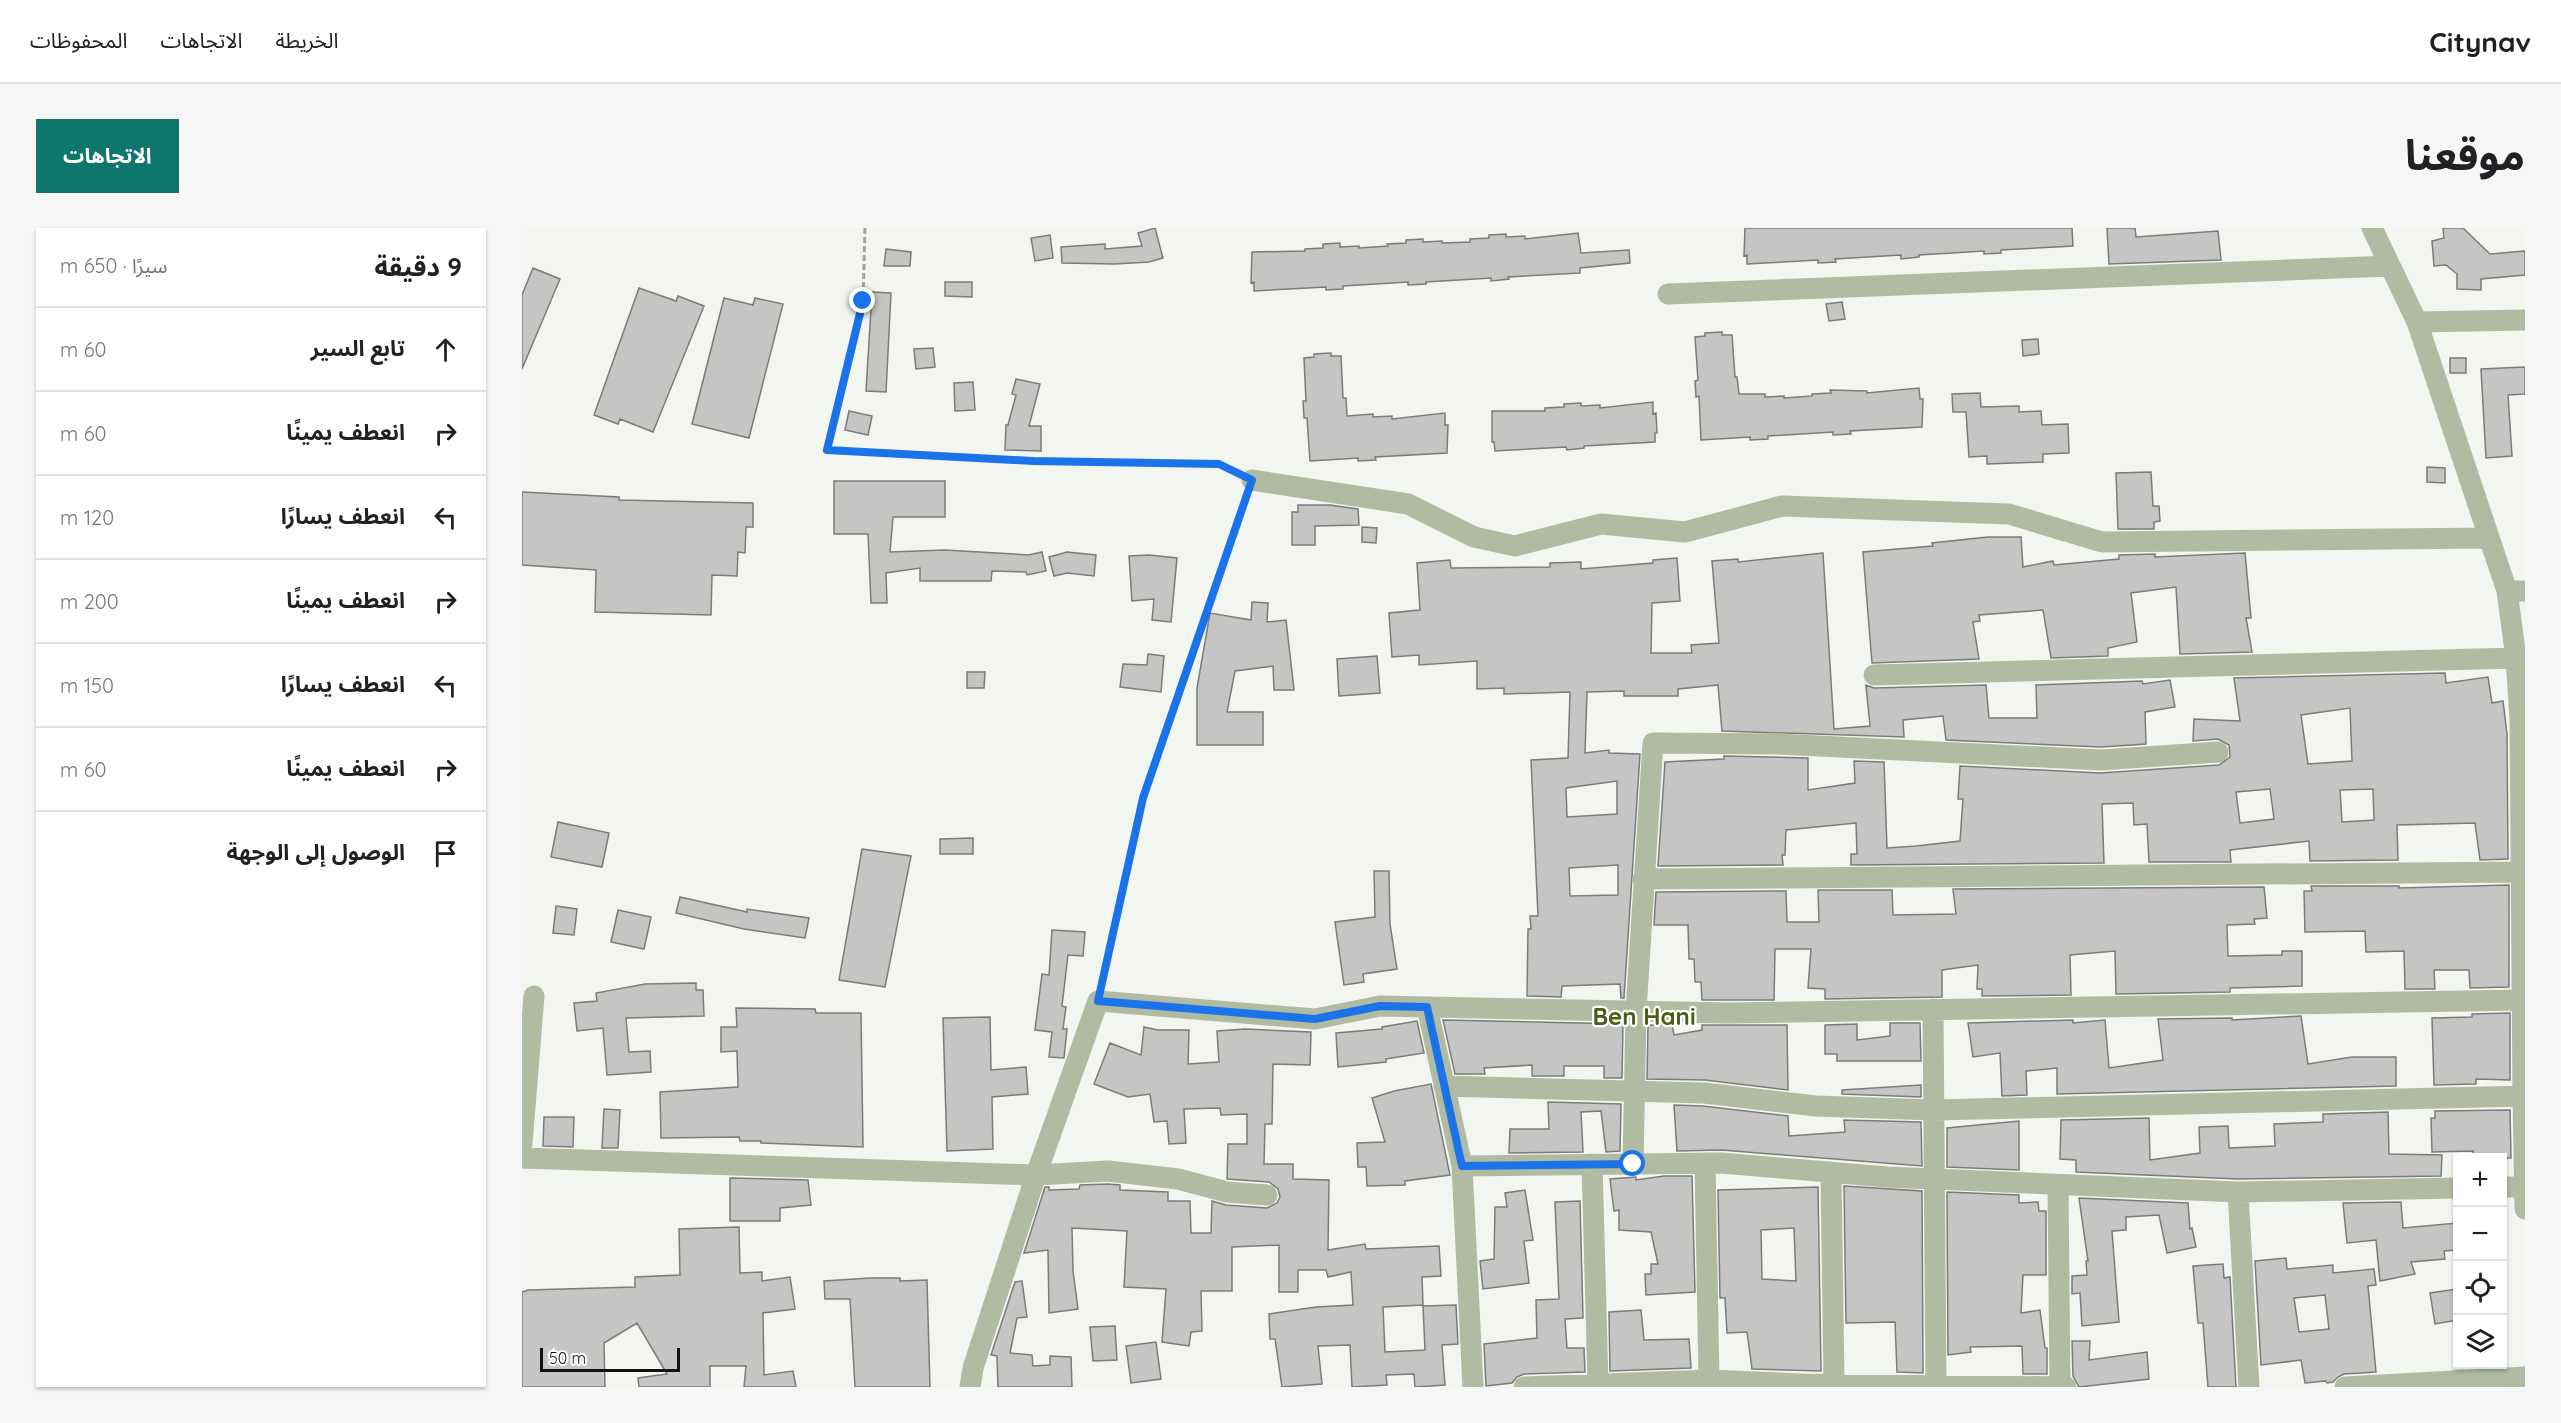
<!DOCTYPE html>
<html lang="ar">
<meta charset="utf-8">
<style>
body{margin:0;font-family:Quicksand,"Noto Sans Arabic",sans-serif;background:#f6f6f6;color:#202124;direction:rtl}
.controls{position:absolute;right:18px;bottom:18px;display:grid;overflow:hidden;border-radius:0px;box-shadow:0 2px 4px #0004}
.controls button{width:54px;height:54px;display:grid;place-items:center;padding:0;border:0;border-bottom:2px solid #e0e0e0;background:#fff;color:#202124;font:30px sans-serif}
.scale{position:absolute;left:18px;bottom:15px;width:140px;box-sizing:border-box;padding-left:6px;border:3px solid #101110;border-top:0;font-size:16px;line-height:21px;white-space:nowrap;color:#101110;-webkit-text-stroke:4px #fff;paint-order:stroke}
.stop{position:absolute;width:18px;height:18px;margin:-14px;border:4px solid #1a73e8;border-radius:50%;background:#fff}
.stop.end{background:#1a73e8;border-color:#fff;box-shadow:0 2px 6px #0008}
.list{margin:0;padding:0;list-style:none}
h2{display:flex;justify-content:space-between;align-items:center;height:78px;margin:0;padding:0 24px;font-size:26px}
h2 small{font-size:20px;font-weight:400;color:#757577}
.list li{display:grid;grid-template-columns:39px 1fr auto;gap:18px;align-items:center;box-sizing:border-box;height:84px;padding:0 24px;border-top:2px solid #e0e0e0}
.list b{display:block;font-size:22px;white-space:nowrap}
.list em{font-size:20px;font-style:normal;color:#757577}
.icon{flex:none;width:33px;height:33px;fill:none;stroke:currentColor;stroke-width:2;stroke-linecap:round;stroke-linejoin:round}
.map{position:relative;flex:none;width:2003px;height:1159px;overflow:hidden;direction:ltr;border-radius:0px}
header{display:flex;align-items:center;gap:36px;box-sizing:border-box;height:84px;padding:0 30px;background:#fff;border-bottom:2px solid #e0e0e0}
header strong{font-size:28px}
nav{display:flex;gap:33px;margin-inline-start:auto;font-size:21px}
.intro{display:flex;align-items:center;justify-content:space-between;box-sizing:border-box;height:144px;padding:0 36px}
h1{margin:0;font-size:42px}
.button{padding:15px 27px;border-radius:0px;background:#0f766e;color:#fff;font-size:21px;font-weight:700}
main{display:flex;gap:36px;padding:0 36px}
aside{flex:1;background:#fff;border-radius:0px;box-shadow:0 2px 4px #0004}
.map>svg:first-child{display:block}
</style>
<header>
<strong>Citynav</strong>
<nav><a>الخريطة</a><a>الاتجاهات</a><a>المحفوظات</a></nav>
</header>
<div class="intro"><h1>موقعنا</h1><a class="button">الاتجاهات</a></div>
<main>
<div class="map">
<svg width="2003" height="1159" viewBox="0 0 2003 1159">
<rect width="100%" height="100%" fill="#f3f5f1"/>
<path fill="#c5c6c3" stroke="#7b7c79" stroke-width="1.5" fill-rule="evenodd" d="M633,0L641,30L627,34L593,36L540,35L539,19L583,16V21L620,18L616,5Z
M1223,0H1550L1551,18L1479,22V25L1462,26V23L1397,27V29L1379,31V27L1313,31L1314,34L1296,35V32L1225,36V27L1222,28Z
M1585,0H1613L1614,9L1696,3L1699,32L1587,36Z
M1921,0H1941L1968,26L2003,23V47L1959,51V62L1935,61V46L1924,37L1912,38L1910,13L1922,10Z
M1056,5L1059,25L1107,22L1108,35L1058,40V45L986,49L987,51L969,53V50L904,54V56L886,57V54L821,58V61L804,62V59L732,63V54L729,55L730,24L783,23V21L801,20V16L818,15V19L837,18V20L866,18L865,16L884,15V12L901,11V14L920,13V15L948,14V11L967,10V7L984,6V9L1003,8V11Z
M528,7L531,30L513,33L509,10Z
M364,21L389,24L388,38H362Z
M11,40L38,51L0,141V67Z
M423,54H450V69L423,68Z
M117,60L154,73L156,68L182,78L131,204L98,191L96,196L72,187Z
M350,64L369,65L364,164L344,163Z
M202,70L231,77L233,70L261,76L227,210L170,196Z
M1320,74L1323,91L1307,93L1304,76Z
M1200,104V107H1210L1213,149H1215L1217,166H1243V169L1262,168V170L1290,168V166L1309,165L1308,162L1345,163V165L1397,160L1398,171H1401L1400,199L1328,203L1329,206L1311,207V204L1246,208V211L1228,212V209L1179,212L1177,168L1174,169L1173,153L1176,152L1173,109L1183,108V105Z
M1516,111L1517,126L1501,128L1500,112Z
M411,120L413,139L394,141L392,121Z
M809,125V128H819L821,170H824L825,188L851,186V189L870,188V191L923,185V197H926L925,225L853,229L854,232L836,233V230L788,233L785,190H782L781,173H784L782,130L792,129V126Z
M1928,130H1944V145H1928Z
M2003,139V166L1986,167L1990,228L1964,230L1959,141Z
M494,151L518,156L507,198H519V223L483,222L484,197H486L494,167L490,166Z
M451,154L453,182L433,183L432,155Z
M1458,165L1459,179L1497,178V184L1519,183L1520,197L1546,196L1547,225L1521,226V234L1465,236V228L1447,229L1444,184H1431L1430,166Z
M1131,174V186L1134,185L1135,205H1133V214L1062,218V220L1045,222L1044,219L973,223L972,214H970V183H1023V180L1042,179V176L1059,175V178L1078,177V180Z
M327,183L350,188L346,207L323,202Z
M1905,239L1923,240V255L1905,254Z
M1629,244L1631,278H1637L1638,293L1632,294V301H1596L1594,245Z
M312,253H423V289H371L368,324L423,322L507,327L520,324L524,343L505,347L504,344L470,343L469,353H398V340L364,345L365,375H349L346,306H312Z
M0,264L97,269V272L231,275V299H224L223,325L216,324L215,348L190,347L189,387L73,384L74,342L0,337Z
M776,277H808L836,281L837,297L793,298V317H770V284H776Z
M840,299L855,300L854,315L840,314Z
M1466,309H1499L1501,339L1531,333L1532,337L1597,331V327L1633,326V329L1723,325L1729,390H1724L1730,424L1658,426L1654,359L1609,365L1615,414L1586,420V428L1529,430L1521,382L1457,387L1458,393L1451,394L1457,431L1350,435L1341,324L1411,318L1410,315Z
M545,324L574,327L572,348L545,345L532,348L527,329Z
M1301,325L1312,501L1348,498L1344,457L1352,460L1464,457L1467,490H1515L1514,457L1620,453L1621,456L1648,452L1653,479L1623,484L1624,516L1579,519L1424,512L1421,488L1381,492L1382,509L1200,503L1196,457L1156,461V468H1102V463L1065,464L1063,525L1087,522V525L1118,526L1102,770H1099L1098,756L1040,758L1039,769L1005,768L1006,701H1009L1008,688H1016L1009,532L1046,530L1048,464L982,466V460L955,461V433L897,437V427L870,429L867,385L898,382L895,335L928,332L929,340L1028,339V335L1059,334V341L1131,335V332L1155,330L1158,373L1130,375L1129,425H1170L1169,417L1197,415L1190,333L1216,331V334ZM1095,553V586L1045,589L1044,560ZM1096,637V667L1048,668L1047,640Z
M627,327L655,330L649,394L630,392L632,371L610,373L607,328Z
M730,374L746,375L745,394L764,392L772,462H752L751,438L713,443L705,484H741V517H675V460L688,385L729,392Z
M626,426L642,428L639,464L598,459L601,436L625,437Z
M855,428L858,465L817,468L815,431Z
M445,444H463L462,460H445Z
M1923,445L1924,455L1966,449L1970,475L1981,473L1985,506L1986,631L1958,632L1953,595L1875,597L1876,632L1788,633L1787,613L1708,622L1709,634H1627L1625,596L1612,597L1611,575L1580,576L1582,635L1329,637V626H1335L1334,595L1264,602L1263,627H1260L1261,637L1136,638L1143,534L1202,531V528L1286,530V562L1333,555L1332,533L1362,534L1365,620L1394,618L1438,613L1441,571H1436L1438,538L1578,545L1697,537L1708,529L1707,517L1696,511L1671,513L1672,491L1718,493L1712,450ZM1828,480L1830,533L1786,536L1779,487ZM1748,561L1752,591L1718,595L1714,564ZM1851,561L1852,592L1820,594L1818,562Z
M36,594L87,605L80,639L29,629Z
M451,610V626H418V611Z
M340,621L389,628L363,759L317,752Z
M852,643H867L868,696L875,741L841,746L842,754L822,757L813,694L853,689Z
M1987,657V759L1948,760L1947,742H1912L1913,761H1883L1882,723L1844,724L1843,703L1783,704L1782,663H1790L1789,658H1877V660Z
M1742,659L1745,690L1732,691L1733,696L1705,697L1706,728L1760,727V723H1780V758L1708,760V764L1594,766L1593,723L1548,727L1549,767L1460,768V761H1455L1456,737L1420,742V769L1303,771V761L1286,760L1289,721H1253L1252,772H1180L1179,754H1173L1172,731H1167L1166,697H1132L1134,664L1264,663L1265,694H1297L1296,662H1370L1371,687L1434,686L1431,661Z
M158,669L225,684V681L287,690L283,710L222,701L154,685Z
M34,678L55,681L52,707L31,705Z
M96,682L129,689L122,721L89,714Z
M530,702L563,704L561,728L546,727L540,778L544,779L541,801H545L542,830L527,829L530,804L513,802L520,746L527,747Z
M174,755V762H181L182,788L104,790L107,824L128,823L129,844L85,847L81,800L55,803L52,775L75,773L74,765L123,756Z
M214,780L293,781L294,785H339L341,919L239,915V913H218L217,909L139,910L138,864L216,859L215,823L199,824V799H215Z
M1988,785V852L1954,851V856L1912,857L1910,790L1950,789V786Z
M1779,788L1786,836L1830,829H1874V858L1535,866V840L1504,843L1505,867L1480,868L1478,825L1451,829L1446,795L1551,792V795L1583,792L1587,840L1641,832L1636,791L1710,790V792Z
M468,789L469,842L504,839L506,866L470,869L471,921L425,923L421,790Z
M921,792L1101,796L1100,850H1082V838H1042V848H1010V837L962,840L963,846H933Z
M895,793L902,825L864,831V834L816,839L814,805L860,801V799Z
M1368,795H1398L1399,833H1315V826H1303V797L1335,796V812L1368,808Z
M1126,797H1150L1152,807L1180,802V797H1265L1266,862L1183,852L1125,851Z
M622,799L636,802H667L666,836L697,834L695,803L723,801L789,804L788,837L751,836L750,896H743L742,936H771V951L807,952L806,1022L843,1016L844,1021L917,1018L919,1048L900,1049L901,1077L861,1079L863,1124L903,1122L901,1078L934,1077L936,1116L920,1117L923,1157L893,1159L892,1146L864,1147L865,1157L830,1159L828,1117L796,1118L800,1156L760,1159L753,1111H748L747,1086L794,1079L831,1077L829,1044L806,1049L804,1042H776V1064H757V1017L710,1019V1063H679L680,1103L669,1104L667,1118L640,1114L644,1061L602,1059L605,1003L550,1000L551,1043L556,1081L527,1085L526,1022L502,1025L523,959H527V962L557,961L558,957L586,956L598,957V962L646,964V973H668L669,1005H689L690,973L704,977L745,980L755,975L758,969L756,961L747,954L705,951L706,916H725V886L699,887L698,880L662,881L664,915L647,916L645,893L632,894L628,866L606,869L572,856L588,815L619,827Z
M909,856L928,947L883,953V957L845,958L844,939H836L835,915L863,914L850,870L872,863Z
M1399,857V869L1320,866V862Z
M1026,874L1099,876L1098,923L1084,924L1079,883L1059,884L1061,924L987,925L988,901H1027Z
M1152,877L1181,878L1266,888L1267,908L1323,904L1322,892L1399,894L1400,938L1200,922L1155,923Z
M82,881L98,882L96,920H80Z
M1988,882L1989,930H1951V923L1910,924L1909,890H1913V883Z
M1866,884L1867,926L1920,927L1919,948L1716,951L1554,944V932L1538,931L1539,892L1627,890L1628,932L1678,925L1677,899L1706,898L1707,920L1753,918L1752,896L1801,894V886Z
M22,889H52L51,919L21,918Z
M1497,893V942L1425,939V900Z
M1142,948H1170L1173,1064L1124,1067L1123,1046H1129V1036H1136L1129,1004L1097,1002V982L1092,983L1088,951L1114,949V952Z
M208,950L286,952L289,977L258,980V993H208Z
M1322,958L1400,963L1401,1145L1375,1144L1373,1094L1324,1095Z
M1296,959L1299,1143L1230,1141L1225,1104L1205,1105L1203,1070H1198L1196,962ZM1272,1000L1274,1053L1240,1051L1239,1002Z
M1003,962L1011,1012L1002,1013L1007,1055L961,1061L958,1033L972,1031L973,979H985L983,965Z
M1425,964L1497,967V975L1516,974L1517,983H1524V1047H1501L1499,1085L1518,1082L1523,1120H1525V1146H1501L1500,1118L1448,1119L1449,1124L1426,1127Z
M1557,970L1666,975L1668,1001L1670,1000L1674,1019L1645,1025L1637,987L1604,989V1002L1590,1003L1597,1094L1560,1098L1558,1065L1550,1066V1048L1565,1047L1564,1033H1566Z
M1058,973L1061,1090L1043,1091L1045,1120H1062L1063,1144L1002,1146L995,1149L990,1155L964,1158L962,1116L1015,1110L1014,1072L1037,1071L1033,974Z
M1879,974L1881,1000L1935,995V1022L1922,1023L1923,1031L1889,1034L1893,1046L1858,1053L1854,1012L1825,1015L1821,975Z
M217,999L218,1045L240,1044V1053L268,1049L273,1081L241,1085L242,1147L271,1143L274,1159H222L224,1138H188V1159H117L116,1150L145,1146L115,1095L82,1115L83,1159H0V1064L6,1062L113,1059V1049L158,1047L157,1001Z
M1764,1030L1765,1041L1811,1037V1045L1852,1041L1854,1057L1846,1058L1854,1144L1822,1146L1816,1149L1811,1154L1805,1155L1804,1153L1783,1155L1779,1132L1739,1137L1733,1033ZM1803,1067L1807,1101L1777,1104L1772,1070Z
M1701,1036L1702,1050L1708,1049L1714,1159H1686L1681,1095H1676L1671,1038Z
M348,1050H378V1053L405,1052L408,1159H333L328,1071H303L302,1053Z
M500,1053L505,1089L495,1090L488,1125L510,1127L511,1138L528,1137V1128L549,1129L550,1159H476L475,1128L469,1127L493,1054Z
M1935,1061V1092L1913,1096L1908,1065Z
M1119,1082L1122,1112L1167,1111L1169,1140L1088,1143L1087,1084Z
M593,1098L595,1132L571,1133L568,1099Z
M1550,1113H1568L1567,1132L1625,1124L1627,1151L1557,1159L1551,1148Z
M634,1114L639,1151L609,1155L604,1118Z"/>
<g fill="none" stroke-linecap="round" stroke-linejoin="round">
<path stroke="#a2a4a1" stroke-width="3" stroke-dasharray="6 3" stroke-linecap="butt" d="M343,0L341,73L305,222L511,233L697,236L713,244
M580,754L622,570L724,269"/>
<path stroke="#b1bba2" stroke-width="21" d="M1146,66L1868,38
M1895,94L2003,92
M730,252L886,276L952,309L993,318L1079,296L1163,304L1260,278L1487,286L1580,314L1967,310
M1985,363H2003
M1352,447L1994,430
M1121,651L2000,644
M905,779L940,938L951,1159
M1411,781L1414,1158
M922,858L1182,865L1294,878L1412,882L2001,868L1998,491L1994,430L1985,363L1895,94L1850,0
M2001,868L2003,981
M0,916L12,768
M0,930L514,947L586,943L656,951L705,964L745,967
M1183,935L1187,1152
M1070,936L1076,1156
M1111,936L1114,783L1131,515L1256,516L1579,532L1696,524
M940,938L1199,935L1365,949L1716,964L1936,960
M1309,944L1312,1156
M1536,957L1538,1159
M1980,959H2002
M1716,964L1727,1159
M448,1159L451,1140L514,947L576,773L793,791L858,778L1207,785L2001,772
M1002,1159L1187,1152L1279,1156L1544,1159
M1823,1159L2003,1149"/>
</g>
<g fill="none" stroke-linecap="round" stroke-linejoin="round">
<path stroke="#1a73e8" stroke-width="8" d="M341,73L305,222L511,233L697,236L730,252L621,570L576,773L793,791L858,778L905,779L940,938L1111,936"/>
</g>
<g text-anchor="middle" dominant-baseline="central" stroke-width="4.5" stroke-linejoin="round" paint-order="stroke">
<g font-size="24" font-weight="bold" fill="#485e16" stroke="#fff">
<text x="1122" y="788">Ben Hani</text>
</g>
</g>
</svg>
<div class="controls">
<button>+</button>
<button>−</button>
<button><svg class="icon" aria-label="locate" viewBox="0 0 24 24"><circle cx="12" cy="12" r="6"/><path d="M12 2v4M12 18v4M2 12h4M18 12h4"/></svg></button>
<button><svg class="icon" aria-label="layers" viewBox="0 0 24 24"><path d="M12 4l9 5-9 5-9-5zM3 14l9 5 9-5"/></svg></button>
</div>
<div class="scale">50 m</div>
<div class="stop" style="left:1111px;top:936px"></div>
<div class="stop end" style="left:341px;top:73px"></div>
</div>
<aside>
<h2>9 دقيقة<small>سيرًا · 650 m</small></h2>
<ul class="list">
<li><svg class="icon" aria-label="ahead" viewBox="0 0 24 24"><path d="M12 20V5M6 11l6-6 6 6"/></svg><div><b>تابع السير</b></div><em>60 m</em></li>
<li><svg class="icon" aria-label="right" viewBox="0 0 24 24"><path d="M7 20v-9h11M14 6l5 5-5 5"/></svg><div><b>انعطف يمينًا</b></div><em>60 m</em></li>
<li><svg class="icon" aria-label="left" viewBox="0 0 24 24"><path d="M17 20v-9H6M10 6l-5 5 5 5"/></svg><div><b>انعطف يسارًا</b></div><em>120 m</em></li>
<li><svg class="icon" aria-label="right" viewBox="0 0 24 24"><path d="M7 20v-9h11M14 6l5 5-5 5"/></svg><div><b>انعطف يمينًا</b></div><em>200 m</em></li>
<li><svg class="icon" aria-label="left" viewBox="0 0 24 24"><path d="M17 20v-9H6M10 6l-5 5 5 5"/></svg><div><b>انعطف يسارًا</b></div><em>150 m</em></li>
<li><svg class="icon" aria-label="right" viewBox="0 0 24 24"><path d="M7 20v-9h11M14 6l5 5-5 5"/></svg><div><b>انعطف يمينًا</b></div><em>60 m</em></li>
<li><svg class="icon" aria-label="arrive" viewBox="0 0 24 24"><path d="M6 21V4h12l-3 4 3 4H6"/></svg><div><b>الوصول إلى الوجهة</b></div></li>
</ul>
</aside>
</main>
